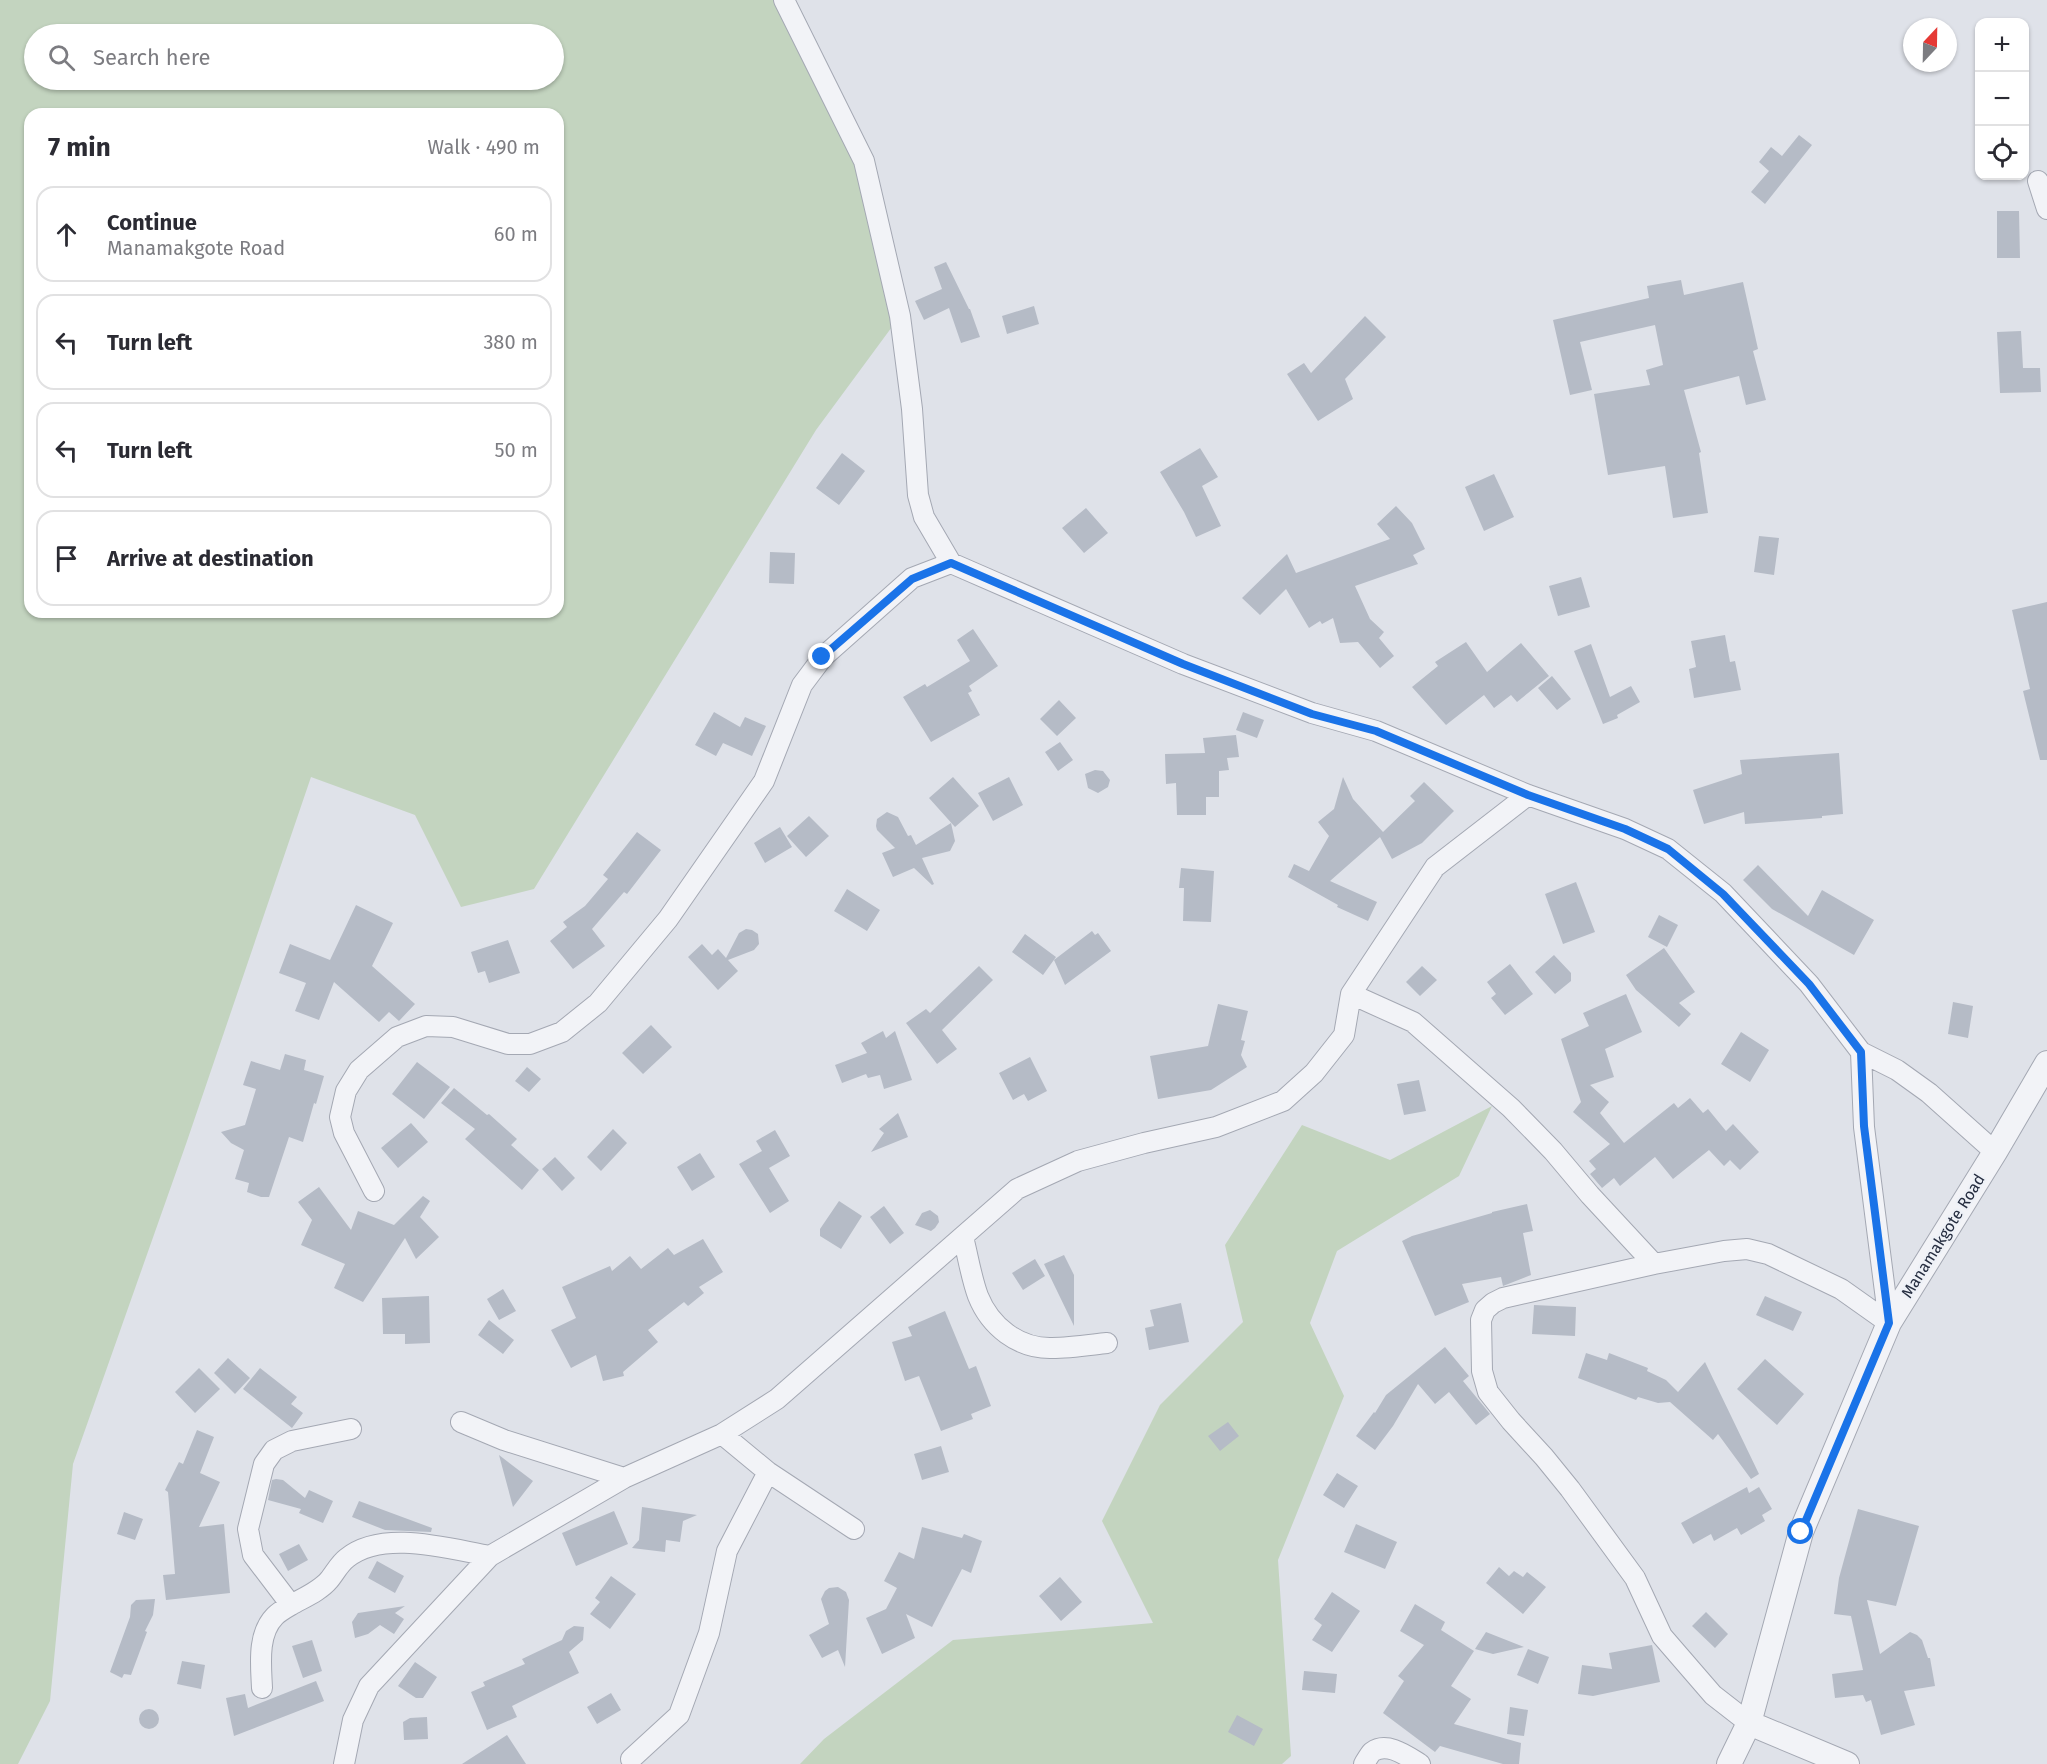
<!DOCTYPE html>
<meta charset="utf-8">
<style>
body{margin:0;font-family:"Fira Sans",sans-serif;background:#f7f7f7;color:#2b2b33}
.controls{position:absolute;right:18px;top:18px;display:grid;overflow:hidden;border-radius:12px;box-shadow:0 2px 4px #0004}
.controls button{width:54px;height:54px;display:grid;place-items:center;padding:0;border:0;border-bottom:2px solid #e1e1e2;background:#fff;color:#2b2b33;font:30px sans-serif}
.compass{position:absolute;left:1903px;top:18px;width:54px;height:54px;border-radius:50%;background:#fff;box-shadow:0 2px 4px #0004;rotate:22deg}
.stop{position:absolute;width:18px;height:18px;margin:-14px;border:4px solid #1a73e8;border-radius:50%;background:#fff}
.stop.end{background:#1a73e8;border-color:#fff;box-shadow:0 2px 6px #0008}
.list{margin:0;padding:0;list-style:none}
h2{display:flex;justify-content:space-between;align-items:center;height:78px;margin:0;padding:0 24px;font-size:26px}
h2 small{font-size:20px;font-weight:400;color:#7c7c81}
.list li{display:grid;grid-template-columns:39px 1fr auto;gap:18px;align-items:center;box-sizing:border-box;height:96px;margin:0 12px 12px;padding:0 12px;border:2px solid #e1e1e2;border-radius:18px}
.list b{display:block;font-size:22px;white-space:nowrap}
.list p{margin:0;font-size:20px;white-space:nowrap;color:#7c7c81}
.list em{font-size:20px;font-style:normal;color:#7c7c81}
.icon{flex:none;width:33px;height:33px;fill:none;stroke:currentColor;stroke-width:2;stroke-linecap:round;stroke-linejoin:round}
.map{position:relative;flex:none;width:2047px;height:1764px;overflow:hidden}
.search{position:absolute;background:#fff;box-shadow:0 2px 4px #0004;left:24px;top:24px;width:540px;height:66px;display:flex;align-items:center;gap:15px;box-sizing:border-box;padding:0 21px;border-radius:33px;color:#7c7c81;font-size:22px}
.panel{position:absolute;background:#fff;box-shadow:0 2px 4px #0004;left:24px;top:108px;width:540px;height:510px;border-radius:18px}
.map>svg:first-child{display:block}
</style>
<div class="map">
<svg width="2047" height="1764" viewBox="0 0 2047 1764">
<rect width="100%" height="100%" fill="#dfe2e9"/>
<path fill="#c3d4bf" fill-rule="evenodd" d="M0,0H784L864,161L900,316L816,430L534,889L461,907L415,815L311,777L186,1144L73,1464L50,1701L18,1764H0ZM34,34H554V80H34ZM30,114H558V612H30Z
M1492,1106L1459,1176L1337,1251L1310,1323L1344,1396L1278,1560L1291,1756L1282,1764H800L824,1739L953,1640L1153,1623L1102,1521L1160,1405L1243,1322L1225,1245L1302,1125L1390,1160Z"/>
<path fill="#b5bbc6" d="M1799,135L1812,145L1765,204L1751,192L1769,171L1759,162L1771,147L1782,156Z
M1997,211H2019L2020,258H1997Z
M946,262L969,309H970L980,337L961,343L949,308L924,320L915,301L942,289L934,267Z
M1681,280L1684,295L1743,282L1758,349L1753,351L1766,400L1746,405L1739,376L1684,390L1701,452L1699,453L1708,513L1673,518L1665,466L1608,475L1594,394L1650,385L1646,370L1663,365L1655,325L1580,342L1592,390L1570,395L1553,320L1649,298L1647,286Z
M1034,306L1039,324L1007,334L1002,316Z
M1365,316L1386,337L1345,379L1353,399L1318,421L1287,374L1304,363L1311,373Z
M2021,331L2023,368H2040L2041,392L2000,393L1997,332Z
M1200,448L1218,477L1202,486L1221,526L1196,537L1184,512L1160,472Z
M842,453L865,471L839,505L816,488Z
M1494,474L1514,517L1484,531L1465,487Z
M1396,506L1412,523L1425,549L1413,555L1418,564L1355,586L1370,619L1384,632L1379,638L1394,656L1380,668L1358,642L1340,643L1333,618L1322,624L1320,621L1309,628L1286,589L1260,615L1242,598L1287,554L1296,573L1390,539L1377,524Z
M1086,508L1108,533L1084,553L1062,528Z
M1759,536L1779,538L1774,575L1754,572Z
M770,552L795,553L794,584L769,583Z
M1581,577L1590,607L1558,616L1549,586Z
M2047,602V760H2040L2023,691L2030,689L2012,610Z
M973,629L998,666L969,686L972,691L968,693L980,715L931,742L903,697L925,684L927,687L970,661L957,640Z
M1725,635L1730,662L1735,661L1741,690L1694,698L1689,669L1696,667L1691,641Z
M1466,642L1487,672L1521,643L1549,676L1517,702L1511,695L1494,708L1484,695L1446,725L1412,687L1438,666L1435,662Z
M1591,644L1610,697L1631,686L1640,702L1617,715L1618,718L1603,724L1574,651Z
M1552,676L1571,699L1557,710L1538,688Z
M1059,700L1076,718L1057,736L1040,719Z
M714,712L740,727L745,717L766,726L752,756L723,743L716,756L695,745Z
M1243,712L1264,720L1257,738L1236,730Z
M1236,735L1239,757L1227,758L1229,770L1219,771V797H1206V815H1177L1176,783L1166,784L1165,754L1205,753L1203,738Z
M1060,742L1073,760L1058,771L1045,752Z
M1839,753L1843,814L1822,816V818L1745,824L1744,812L1704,824L1693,790L1742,774L1740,760Z
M1095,770L1103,771L1110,780L1108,787L1098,793L1088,788L1085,774Z
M953,777L979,806L955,827L929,798Z
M1009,777L1023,805L993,821L978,793Z
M1343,777L1353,799L1383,832L1415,801L1410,796L1424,782L1454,811L1422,843L1392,859L1380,837L1330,881L1377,902L1368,921L1337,907L1338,905L1288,877L1294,864L1309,871L1329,836L1318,822L1334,809Z
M887,812L898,817L908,836L911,835L916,845L951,823L955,841L950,851L922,858L934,884L932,885L914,868L893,877L882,853L895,848L877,830L876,826L877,819Z
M809,816L829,836L806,857L787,836Z
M780,827L792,847L765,863L754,843Z
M637,832L661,850L627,894L624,892L592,929L605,946L573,969L550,941L567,927L563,922L585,906L608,879L603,875Z
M1758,865L1808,916L1822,890L1874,920L1854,955L1772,909L1743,880Z
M1181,868L1214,871L1211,922L1183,921L1184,888H1179Z
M1576,882L1595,932L1563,944L1545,894Z
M847,889L880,910L867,931L834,911Z
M356,905L393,923L372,966L415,1004L399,1021L389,1012L379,1022L334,982L319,1020L295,1011L306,983L279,973L290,944L330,960Z
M1659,915L1678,925L1667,947L1648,937Z
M746,929L752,930L758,934L759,944L754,950L728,960L738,971L718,990L688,957L702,944L712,955L718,949L726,958L739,933Z
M1092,931L1095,935L1098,933L1111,951L1065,985L1054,960Z
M1025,934L1056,957L1043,975L1012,952Z
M508,940L520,973L489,983L485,971L478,973L471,952Z
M1664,948L1695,992L1679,1003L1691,1014L1679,1027L1636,990L1626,975Z
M1554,955L1571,973V981L1555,994L1535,972Z
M1510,964L1533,994L1505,1015L1491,998L1496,994L1487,982Z
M979,966L993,980L942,1030L957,1049L937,1064L906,1023L926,1009L930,1013Z
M1422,966L1437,980L1420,996L1406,982Z
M1626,994L1642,1032L1605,1049L1614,1077L1590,1085L1609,1102L1600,1113L1624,1143L1674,1103L1678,1108L1690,1098L1703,1113L1708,1109L1726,1131L1733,1124L1759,1152L1740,1170L1730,1160L1724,1166L1709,1150L1673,1179L1655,1157L1620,1186L1614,1178L1602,1188L1590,1174L1596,1169L1589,1161L1610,1144L1573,1112L1581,1102L1561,1039L1589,1026L1583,1013Z
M1953,1002L1973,1006L1968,1038L1948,1034Z
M1218,1004L1248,1011L1241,1040L1245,1041L1241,1055L1247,1067L1211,1090L1158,1099L1150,1056L1208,1046Z
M651,1025L672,1047L643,1074L622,1053Z
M883,1031L886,1038L895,1031L912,1080L884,1089L880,1075L868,1078L866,1074L842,1083L835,1065L867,1053L861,1043Z
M1741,1032L1769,1050L1750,1082L1721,1064Z
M285,1054L306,1060L304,1070L324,1076L316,1104L314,1103L303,1142L289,1137L269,1197H261L247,1192L249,1183L235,1179L244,1150L231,1143L221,1132L245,1125L256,1089L243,1085L251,1061L280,1070Z
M1030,1057L1047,1091L1028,1101L1024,1094L1013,1100L999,1073Z
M417,1062L450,1087L424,1119L392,1094Z
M527,1067L541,1079L529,1092L515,1081Z
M1419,1080L1426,1111L1404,1115L1397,1084Z
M454,1088L487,1115L489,1114L517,1139L511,1145L539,1170L522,1190L465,1139L475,1129L441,1103Z
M898,1113L908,1137L871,1152L884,1133L879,1129Z
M411,1123L428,1142L398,1168L381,1148Z
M613,1129L627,1143L601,1171L587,1157Z
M775,1130L790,1156L769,1168L789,1201L770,1213L739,1164L762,1151L756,1141Z
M700,1153L715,1177L692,1191L677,1167Z
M555,1157L575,1178L562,1191L542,1169Z
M319,1187L351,1230L358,1211L394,1225L423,1196L430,1201L420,1217L439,1237L416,1259L405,1238L363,1302L334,1288L345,1264L301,1245L312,1220L298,1202Z
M839,1201L862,1216L841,1249L820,1236V1229Z
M1527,1204L1533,1231L1523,1233L1531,1275L1503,1286L1501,1277L1462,1284L1469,1302L1435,1316L1402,1241L1412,1236L1492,1213V1212Z
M884,1206L904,1233L890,1244L870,1217Z
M930,1210L938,1216L939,1222L935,1228L931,1231L915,1225L922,1213Z
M703,1239L723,1272L699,1287L704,1293L688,1306L684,1302L648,1330L658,1342L623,1372L624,1376L603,1381L596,1355L571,1368L551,1330L576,1318L562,1287L610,1266L612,1271L630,1256L641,1269L668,1248L674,1255Z
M1064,1255L1074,1275V1326L1044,1264Z
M1035,1259L1045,1276L1023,1290L1012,1273Z
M503,1289L516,1311L499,1320L487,1299Z
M429,1296L430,1343L405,1344V1334H383L382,1298Z
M1765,1296L1802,1312L1793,1331L1756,1315Z
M1181,1303L1189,1342L1149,1350L1145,1328L1154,1326L1150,1310Z
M1534,1305L1576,1307L1575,1336L1532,1334Z
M945,1311L969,1369L976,1366L991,1406L971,1414L973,1419L941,1431L919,1376L905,1381L892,1342L912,1336L908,1327Z
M489,1320L514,1340L503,1354L478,1335Z
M1445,1347L1469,1376L1463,1381L1490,1414L1476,1425L1449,1392L1435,1404L1418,1384L1393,1426L1375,1450L1356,1436L1374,1412L1375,1413L1386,1395Z
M1586,1353L1607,1360L1609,1353L1648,1368L1647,1371L1666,1380L1678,1392L1705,1362L1759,1474L1751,1479L1718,1434L1713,1440L1670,1402L1658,1403L1638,1397L1636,1400L1578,1378Z
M228,1358L250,1378L235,1394L214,1373Z
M1765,1359L1804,1394L1777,1425L1737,1389Z
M199,1368L220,1389L195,1413L175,1392Z
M260,1368L297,1397L291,1404L303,1413L292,1428L243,1389Z
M1228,1422L1239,1436L1220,1451L1208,1436Z
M197,1430L214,1437L200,1473L220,1482L199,1527L224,1524L230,1593L166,1600L163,1575L175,1574L168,1492L165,1490L179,1462L183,1464Z
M941,1446L949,1472L922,1480L914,1454Z
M499,1455L533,1481L513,1507Z
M1337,1473L1358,1486L1344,1508L1323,1495Z
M276,1479L283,1480L305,1498L309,1490L333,1501L323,1523L299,1513L301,1509L268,1500L272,1480Z
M1747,1487L1749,1493L1759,1487L1772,1509L1762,1515L1765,1521L1741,1535L1737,1528L1714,1541L1711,1534L1693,1544L1681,1523Z
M359,1501L432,1528L431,1532L385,1530L352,1517Z
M642,1507L697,1515L683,1521L680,1542L666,1540L665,1552L632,1548L639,1540Z
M1858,1509L1919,1526L1896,1606L1867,1600L1880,1654L1910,1632L1917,1635L1922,1640L1928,1658H1930L1935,1686L1904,1691L1915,1725L1881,1735L1871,1700L1866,1702L1863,1695L1835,1698L1832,1674L1863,1670L1851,1616L1834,1614L1839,1578Z
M614,1511L628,1544L576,1566L562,1533Z
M124,1512L143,1519L135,1540L117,1534Z
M1356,1524L1397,1542L1385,1569L1344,1552Z
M922,1527L962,1538L964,1534L982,1541L971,1573L962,1569L932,1627L906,1614L915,1638L882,1654L866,1618L886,1609L897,1588L884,1581L899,1552L914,1559Z
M299,1544L308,1560L288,1571L279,1554Z
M377,1561L404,1576L395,1593L368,1578Z
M1499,1567L1509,1576L1514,1571L1523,1577L1527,1572L1546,1587L1523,1614L1486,1583Z
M611,1576L636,1594L610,1629L590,1614L600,1602L595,1598Z
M1060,1577L1082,1602L1061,1621L1039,1596Z
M838,1587L846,1592L849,1600L845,1667L838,1650L822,1658L809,1635L829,1624L821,1599L825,1591L829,1588Z
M1332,1592L1360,1611L1332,1652L1312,1640L1322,1625L1314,1619Z
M155,1599L153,1615L145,1631L147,1632L131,1675L124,1674L122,1678L110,1672L130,1617L131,1605L136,1600Z
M1415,1604L1445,1622L1441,1630L1474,1651L1451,1686L1471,1699L1454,1724L1521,1743L1519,1764H1503L1440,1746L1435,1752L1383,1713L1404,1681L1398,1676L1424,1645L1400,1631Z
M405,1606L395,1613L404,1619L394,1634L380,1625L368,1634L355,1638L352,1622L358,1613Z
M1706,1612L1728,1634L1715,1648L1692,1626Z
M574,1626L584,1627L583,1640L569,1652L579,1673L512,1706L517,1717L487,1730L471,1692L485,1686L483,1682L525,1664L522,1659L562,1640L566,1631Z
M1486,1632L1524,1647L1493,1654L1475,1649Z
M312,1640L322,1671L303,1678L292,1646Z
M1652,1645L1660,1682L1593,1696L1578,1694L1582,1665L1612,1669L1609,1653Z
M1528,1649L1549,1657L1538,1684L1517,1675Z
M182,1661L205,1665L201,1689L177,1684Z
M415,1662L437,1677L423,1698H416L398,1686Z
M1304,1671L1337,1674L1335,1693L1302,1690Z
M316,1681L324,1701L234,1736L226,1698L245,1694L248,1708Z
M611,1693L621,1710L597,1724L587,1707Z
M1510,1707L1528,1710L1524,1736L1507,1734Z
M139 1719a10 10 0 1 1 20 0a10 10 0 1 1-20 0Z
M1237,1715L1263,1729L1254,1746L1228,1732Z
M427,1717L428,1739L404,1740L403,1722L410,1718Z
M507,1735L526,1764H462Z"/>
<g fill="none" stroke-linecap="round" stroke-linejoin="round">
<defs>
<path id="minor" d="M784,0L864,161L900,316L912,409L918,495L924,517L951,563L1183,664L1312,713L1376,731L1528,795L1625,829L1668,849L1723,893L1809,984L1861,1052L1864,1127L1889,1323
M2038,181L2047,209
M1351,994L1413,1022L1511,1108L1553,1151L1590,1195L1654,1264L1724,1251L1747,1249L1768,1254L1841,1289L1889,1323
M1861,1052L1897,1070L1929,1093L1995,1152
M374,1191L344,1133L340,1117L346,1091L359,1070L397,1037L426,1026L453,1027L508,1044H530L562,1032L598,1003L668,919L764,781L802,685L823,657L912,578L951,563
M963,1237C968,1256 971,1277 978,1296C990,1326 1018,1349 1052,1348C1070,1348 1089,1345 1107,1343
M1654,1264L1503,1298L1493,1303L1485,1310L1481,1320L1482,1371L1488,1392L1511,1421L1544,1457L1570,1489L1635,1578L1662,1636L1713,1695L1749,1723
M461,1422L504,1440L624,1478
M351,1429L292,1441L274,1450L264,1464L248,1529L253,1555L291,1605C303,1598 320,1591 329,1580C335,1573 339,1564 347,1558C383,1529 449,1549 490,1556L624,1478L722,1434L777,1399L1017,1189L1078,1161L1144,1143L1216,1127L1283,1101L1314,1073L1344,1035L1351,994L1435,867L1528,795
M722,1434L768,1472L854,1529
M262,1688C261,1665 257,1634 275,1616C280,1611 286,1608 291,1605
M631,1759L679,1715L709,1633L727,1551L768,1472
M344,1764L353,1720L369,1686L490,1556
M1364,1764C1366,1761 1369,1755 1372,1752C1387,1741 1407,1756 1420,1764"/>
<path id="tertiary" d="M1749,1723L1847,1764
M1729,1764L1749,1723L1801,1532L1889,1323L1995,1152L2047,1063"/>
</defs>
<use href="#minor" stroke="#a4a8b3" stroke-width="22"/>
<use href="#tertiary" stroke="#a4a8b3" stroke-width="26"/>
<use href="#minor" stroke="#f2f3f7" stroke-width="20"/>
<use href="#tertiary" stroke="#f2f3f7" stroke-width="24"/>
</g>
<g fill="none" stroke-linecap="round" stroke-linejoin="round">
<path stroke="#1a73e8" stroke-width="8" d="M822,657L912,579L951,563L1183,664L1312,714L1376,731L1528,795L1625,829L1668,849L1723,894L1809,984L1861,1052L1864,1126L1889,1323L1801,1532"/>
</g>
<g text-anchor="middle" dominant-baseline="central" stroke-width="4.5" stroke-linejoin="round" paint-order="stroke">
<g font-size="16" fill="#262e41" stroke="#eef1f7">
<text transform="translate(1943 1236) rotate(-58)">Manamakgote Road</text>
</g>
</g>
</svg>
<div class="controls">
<button>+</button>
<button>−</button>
<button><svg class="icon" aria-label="locate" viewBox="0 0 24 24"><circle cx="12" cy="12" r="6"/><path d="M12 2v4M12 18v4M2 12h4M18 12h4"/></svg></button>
</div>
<svg class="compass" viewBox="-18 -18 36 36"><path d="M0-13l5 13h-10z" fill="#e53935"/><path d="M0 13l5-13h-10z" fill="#7c7c81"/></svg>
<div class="stop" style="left:1801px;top:1532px"></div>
<div class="stop end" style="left:822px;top:657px"></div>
<div class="search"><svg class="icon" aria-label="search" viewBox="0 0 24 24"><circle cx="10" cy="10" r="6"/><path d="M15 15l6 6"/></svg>Search here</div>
<section class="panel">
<h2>7 min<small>Walk · 490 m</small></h2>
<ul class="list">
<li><svg class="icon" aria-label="ahead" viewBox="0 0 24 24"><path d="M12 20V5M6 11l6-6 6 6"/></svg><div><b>Continue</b><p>Manamakgote Road</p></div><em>60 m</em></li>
<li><svg class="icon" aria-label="left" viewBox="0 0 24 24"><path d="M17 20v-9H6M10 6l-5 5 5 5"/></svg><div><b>Turn left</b></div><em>380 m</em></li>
<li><svg class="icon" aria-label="left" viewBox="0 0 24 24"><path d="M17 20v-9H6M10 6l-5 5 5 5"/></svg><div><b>Turn left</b></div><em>50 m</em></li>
<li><svg class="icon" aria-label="arrive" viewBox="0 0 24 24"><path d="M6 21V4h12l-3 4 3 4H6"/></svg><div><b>Arrive at destination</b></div></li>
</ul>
</section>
</div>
